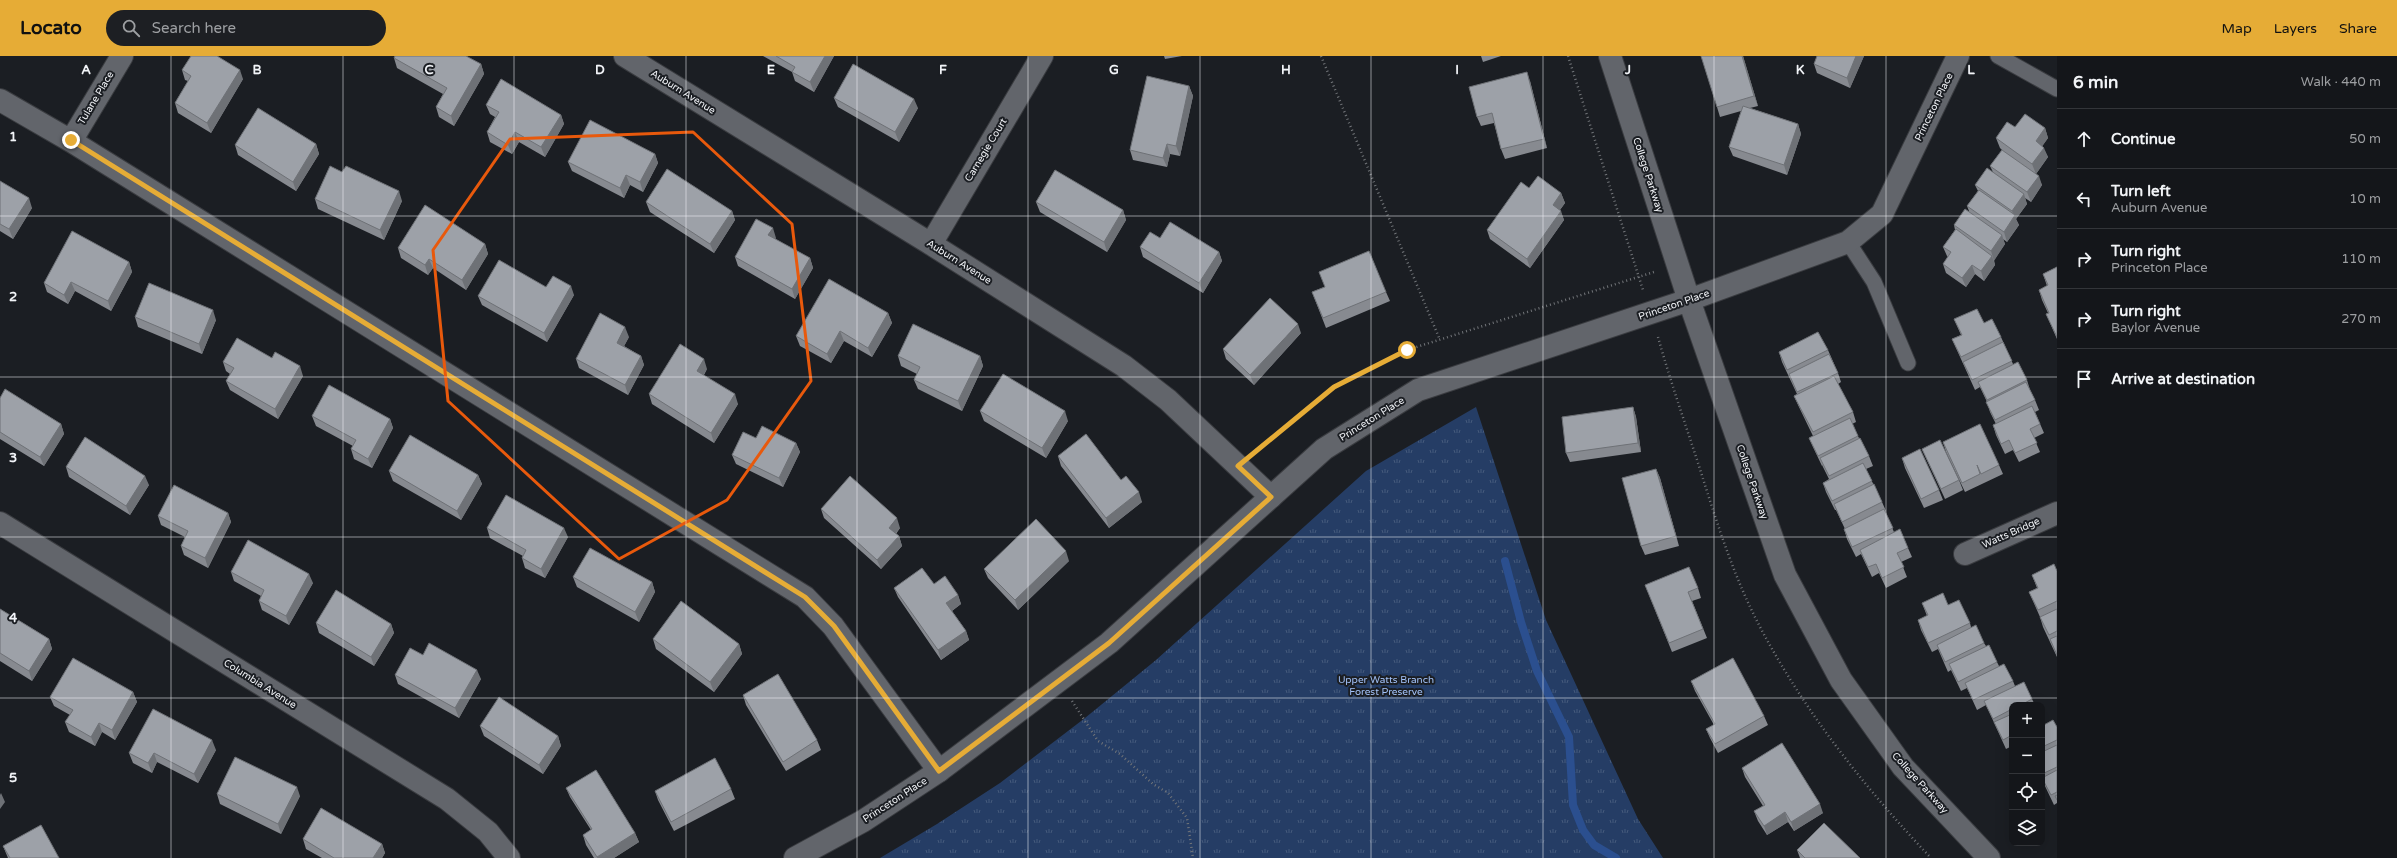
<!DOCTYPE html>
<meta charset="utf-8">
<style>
body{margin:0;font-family:"Varela Round",sans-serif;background:#1d1f23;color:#f1f3f6}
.controls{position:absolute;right:12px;bottom:12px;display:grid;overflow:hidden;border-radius:8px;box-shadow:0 4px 16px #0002}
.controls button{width:36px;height:36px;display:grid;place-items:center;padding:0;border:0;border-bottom:1px solid #333539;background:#14161a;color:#f1f3f6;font:20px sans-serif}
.stop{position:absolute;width:12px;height:12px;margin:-9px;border:3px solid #e6ac36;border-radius:50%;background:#fff}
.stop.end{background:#e6ac36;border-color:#fff;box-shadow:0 1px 4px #0008}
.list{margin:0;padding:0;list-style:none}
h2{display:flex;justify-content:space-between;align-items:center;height:52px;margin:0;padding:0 16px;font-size:17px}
h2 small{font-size:13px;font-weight:400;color:#9d9fa2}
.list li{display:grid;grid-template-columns:26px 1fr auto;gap:12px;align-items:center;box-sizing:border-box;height:60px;padding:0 16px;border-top:1px solid #333539}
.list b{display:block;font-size:15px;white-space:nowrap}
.list p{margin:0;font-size:13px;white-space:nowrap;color:#9d9fa2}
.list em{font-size:13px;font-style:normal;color:#9d9fa2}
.icon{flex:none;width:22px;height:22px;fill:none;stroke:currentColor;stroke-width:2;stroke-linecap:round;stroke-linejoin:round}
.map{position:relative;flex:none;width:2057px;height:802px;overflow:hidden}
header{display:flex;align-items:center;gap:24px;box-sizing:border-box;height:56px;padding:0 20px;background:#e6ac36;color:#111}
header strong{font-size:19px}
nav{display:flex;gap:22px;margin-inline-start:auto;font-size:14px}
.search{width:280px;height:36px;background:#1d1f23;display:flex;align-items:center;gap:10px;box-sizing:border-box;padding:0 14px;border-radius:22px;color:#9d9fa2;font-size:15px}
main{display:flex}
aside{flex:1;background:#14161a}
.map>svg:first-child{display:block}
</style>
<header>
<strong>Locato</strong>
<div class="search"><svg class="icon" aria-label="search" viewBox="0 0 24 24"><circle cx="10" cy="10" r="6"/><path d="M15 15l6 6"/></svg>Search here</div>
<nav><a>Map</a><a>Layers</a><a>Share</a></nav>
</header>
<main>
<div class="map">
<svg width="2057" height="802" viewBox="0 0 2057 802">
<defs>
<pattern id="park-tufts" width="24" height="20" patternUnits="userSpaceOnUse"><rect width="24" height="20" fill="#253d65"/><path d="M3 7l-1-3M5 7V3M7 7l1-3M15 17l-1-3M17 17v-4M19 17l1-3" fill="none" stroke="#455a7c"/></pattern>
</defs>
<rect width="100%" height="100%" fill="#1b1e23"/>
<path fill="url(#park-tufts)" d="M1476,351L1546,564L1638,763L1663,802H880L937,768L1000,727L1085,662L1156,604L1366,415Z"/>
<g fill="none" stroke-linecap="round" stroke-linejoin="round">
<path stroke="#2b4f8f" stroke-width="8" d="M1505,505L1521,566L1537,615L1569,681L1573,749L1583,774L1594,789L1616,802"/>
<defs>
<path id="service" d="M1998,0L2057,33
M1848,186L1874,226L1908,307"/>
<path id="minor" d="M625,0L931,188L1124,310L1168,344L1271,441
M0,44L71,85L805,541L833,570L939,715
M71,85L122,0
M931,188L1042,0
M1689,244L1848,186L1882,158L1958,0
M0,467L447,743L488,776L509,802
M1965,498L2057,457"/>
<path id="tertiary" d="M1610,0L1689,244L1785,519L1841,624L1903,711L1989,802
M795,802L863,765L939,715L1109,587L1324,393L1418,334L1689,244"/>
</defs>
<use href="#service" stroke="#3a3c40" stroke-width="17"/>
<use href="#minor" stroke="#3a3c40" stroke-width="24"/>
<use href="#tertiary" stroke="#3a3c40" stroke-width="24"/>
<path stroke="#727579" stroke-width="2.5" stroke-dasharray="1 3" stroke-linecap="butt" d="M1321,0L1440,284
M1568,0L1643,234
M1658,281C1670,324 1685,367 1699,410C1716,464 1733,519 1759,569C1804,655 1865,732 1931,802
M1256,394L1334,331L1407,294L1654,216
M1072,645L1098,685L1120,698L1153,728L1168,737L1187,762L1193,802"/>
<use href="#service" stroke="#62656b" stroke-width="15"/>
<use href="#minor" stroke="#62656b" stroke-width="22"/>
<use href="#tertiary" stroke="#62656b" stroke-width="22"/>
</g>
<path fill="#878a90" d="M763,0H834L814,36L795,25L792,16Z
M1164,0H1182L1165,3Z
M1481,0H1501L1483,6Z
M1743,0L1758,50L1750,52L1798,68L1801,78L1787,119L1733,100L1729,91L1741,55L1720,61L1717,51Z
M1864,0L1850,32L1817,17L1814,8Z
M394,2L481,8L484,18L454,70L439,61L436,51L443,38L397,12Z
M182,14L243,23L211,77L178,57L175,47L188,25L185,24Z
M1530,25L1547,92L1505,103L1501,93L1494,67L1481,70L1477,61Z
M1189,30L1193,40L1180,100L1170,98L1167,111L1133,104L1130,94Z
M834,42L918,52L899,86L838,51Z
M486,49L561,59L564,68L545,101L519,86L512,98L490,86L487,76L495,61L490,58Z
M2015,71L2045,72L2048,82L2042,90L2048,101L2036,118L2042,129L2031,146L2025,142L2027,148L2016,163L2019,169L2007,186L2003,183L2005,188L1994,204L1995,209L1984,225L1975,218L1966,231L1946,217L1943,208L1948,201L1947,200L1943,191L1955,174L1954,169L1969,155L1967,150L1978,135L1975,129L1993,116L1990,110L2002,94L2000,92L1996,82Z
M316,88L319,98L296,135L238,99L235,89Z
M655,98L658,107L643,136L630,129L624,142L572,115L568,106Z
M342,116L402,145L384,184L318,153L315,143Z
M0,125L32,152L13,183L0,175Z
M1529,132L1561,137L1565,147L1560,154L1564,164L1530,212L1490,183L1487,174Z
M646,146L732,155L735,164L714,197L650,156Z
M1036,146L1123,154L1126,164L1107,196L1040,156Z
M776,182L775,183L810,202L813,212L795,243L738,210L735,201Z
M1160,182L1219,196L1222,205L1203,237L1143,201L1140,191Z
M485,188L488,198L466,234L433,212L428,219L401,202L398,192Z
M129,206L132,216L111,255L75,235L68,248L47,236L44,227Z
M2057,211V283L2050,267L2046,258L2048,257L2042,244L2039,234L2047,230L2043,218Z
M546,231L574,239L547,286L482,249L478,240Z
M1324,231L1386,236L1390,245L1326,272L1312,236Z
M888,257L892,267L872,301L844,285L831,307L800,290L796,280Z
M135,261L216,264L202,298L138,271Z
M1954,263L1984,267L2001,281L2013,308L2027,324L2030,334L2035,344L2039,354L2035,356L2044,377L2034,382L2040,396L2019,406L2013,394L2005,398L1996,379L1993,369L1996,368L1990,356L1987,346L1980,331L1975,334L1956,292L1952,283L1961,279Z
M1301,277L1254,329L1226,303L1223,293Z
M629,281L624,290L641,300L644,309L628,339L579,312L576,303Z
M1828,294L1838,317L1841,326L1838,328L1853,356L1856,366L1852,368L1859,382L1869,400L1873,410L1866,413L1882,446L1886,455L1885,456L1894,476L1908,492L1912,501L1901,506L1907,521L1886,532L1879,517L1872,521L1861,498L1856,501L1847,483L1844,473H1845L1836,454H1835L1826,436L1823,427L1829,423L1822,409V410L1813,391L1809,382L1813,380L1798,349L1794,340L1797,338L1782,306L1779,296Z
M898,300H980L983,310L962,355L918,333L914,324L917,318L901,310Z
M272,302L303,320L278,363L230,334L226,325L230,318L226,315L223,306Z
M707,313L704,319L738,348L714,387L652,348L649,338Z
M0,342L61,368L64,378L44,410L0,383Z
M1633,351L1636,361L1641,396L1570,406L1566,397Z
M980,355L1068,365L1046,402L984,365Z
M312,360L390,363L393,372L372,412L354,403L351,393L353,390L316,370Z
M756,382L796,387L800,396L783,431L736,408L732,399Z
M1943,386L1999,409L2003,418L1984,427L1980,418L1984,427L1965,436L1946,396Z
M1922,393L1959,424L1963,434L1945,443L1926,402Z
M1058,400L1121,424L1142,446L1109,472L1061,410Z
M1902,402L1939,434L1943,444L1924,452L1905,412Z
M66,411L149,429L130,459L69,421Z
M1656,413L1660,422L1679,490L1645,499L1641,490Z
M389,415L478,419L482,428L461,464L393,425Z
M821,453L900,472L896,478L899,480L902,490L881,513L824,462Z
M228,457L231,466L208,512L184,499L181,490L185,481L161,469L158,460Z
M487,472L568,481L545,522L525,512L522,502L523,500L490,482Z
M1069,505L1018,554L988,522L984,513Z
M2057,515V601L2043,571L2040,561L2033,545L2029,536L2037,532L2032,519Z
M231,516L313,527L289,569L262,554L259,545L261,540L234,525Z
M573,521L652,526L655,536L639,566L577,531Z
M934,528L958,539L961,548L952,555L966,575L969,584L941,604L898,541L894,532Z
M1645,529L1698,532L1701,542L1692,545L1707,582L1672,596Z
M1922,547L1948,549L1970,567L1971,571L1984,587L1986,590L1997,606L1999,610L2013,625L2015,630L2032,643L2035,649H2012V690L2006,693L1986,649L1977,654L1967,632L1961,635L1951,614L1948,616L1938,593L1932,596L1921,574L1918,564L1927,560Z
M0,553L49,583L52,593L32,625L0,605Z
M316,567L391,568L394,577L374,610L319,577Z
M653,583L739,588L742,598L714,636L656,593Z
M423,599L481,623L459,662L398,628L395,619Z
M1691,625L1764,660L1768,669L1718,697L1710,682L1706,673L1714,669L1695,635Z
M133,636L137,646L115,684L102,676L95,690L69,676L65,666L70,659L54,650L50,641Z
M743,639L817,684L821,694L786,715L746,649Z
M2042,664L2044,669L2057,671V747L2054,749L2044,728L2042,729Z
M480,670L558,680L561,690L543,718L484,680Z
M216,694L198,727L157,706L152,717L133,707L129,697Z
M1742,712L1823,757L1794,775L1788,766L1767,779L1758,765L1754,755L1763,750L1745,721Z
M566,732L635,777L639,786L614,802H594L586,789L583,779L591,774L570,741Z
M731,733L735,743L674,775L658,744L655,735Z
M217,738L300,740L281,778L220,748Z
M303,783L382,788L385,797L382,802H322L306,793Z
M3,790L59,802H8Z
M1797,794L1860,802H1800Z"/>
<path fill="#6e7176" d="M825,0H834L814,36L810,26Z
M1742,0H1743L1758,50L1754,40Z
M1856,0H1864L1850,32L1847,22Z
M481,8L484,18L454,70L451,60Z
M240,14L243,23L211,77L207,67Z
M1527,16L1530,25L1547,92L1544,83Z
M1189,30L1193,40L1180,100L1176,90Z
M914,43L918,52L899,86L895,76Z
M561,59L564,68L545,101L541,91Z
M1798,68L1801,78L1787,119L1784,109Z
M2045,72L2048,82L2039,95L2036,85Z
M515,76L519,86L512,98L508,89Z
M316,88L319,98L296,135L293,126Z
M1167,88L1170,98L1167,111L1163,102Z
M2044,92L2048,101L2036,118L2032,108Z
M655,98L658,107L643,136L640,126Z
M626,119L630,129L624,142L620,132Z
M2039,120L2042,129L2031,146L2027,136Z
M399,135L402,145L384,184L380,174Z
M1561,137L1565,147L1556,159L1553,149Z
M2024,138L2027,148L2016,163L2019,169L2007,186L2004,176L2014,161L2012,155Z
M29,142L32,152L13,183L9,173Z
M1123,154L1126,164L1107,196L1104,186Z
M732,155L735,164L714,197L710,188Z
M1561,155L1564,164L1530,212L1527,203Z
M773,172L776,182L772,188L768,179Z
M2002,179L2005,188L1994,205L1991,195Z
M485,188L488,198L466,234L462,224Z
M1219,196L1222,205L1203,237L1199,227Z
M1992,200L1995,209L1984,225L1981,215Z
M810,202L813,212L795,243L792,233Z
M429,203L433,212L428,219L425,209Z
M129,206L132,216L111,255L108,245Z
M1972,209L1975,218L1966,231L1962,222Z
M71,226L75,235L68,248L64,239Z
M571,230L574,239L547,286L544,277Z
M213,254L216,264L202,298L199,288Z
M888,257L892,267L872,301L868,292Z
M1298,268L1301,277L1254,329L1250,319Z
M625,271L629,281L621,296L617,287Z
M840,275L844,285L831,307L827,298Z
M641,300L644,309L628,339L625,329Z
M980,300L983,310L962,355L958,345Z
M704,303L707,313L700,324L697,315Z
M300,310L303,320L278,363L275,353Z
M735,338L738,348L714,387L711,377Z
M1633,351L1636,361L1641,396L1638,387Z
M1065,355L1068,365L1046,402L1042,392Z
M390,363L393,372L372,412L368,403Z
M61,368L64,378L44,410L40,401Z
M796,387L800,396L783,431L779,422Z
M1656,413L1660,422L1679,490L1676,480Z
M478,419L482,428L461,464L457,455Z
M145,420L149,429L130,459L126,450Z
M1139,436L1142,446L1109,472L1106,462Z
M228,457L231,466L208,512L205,502Z
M897,462L900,472L892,481L889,472Z
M564,472L568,481L545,522L541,513Z
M899,480L902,490L881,513L877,504Z
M1066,495L1069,505L1018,554L1015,544Z
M309,518L313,527L289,569L286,560Z
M652,526L655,536L639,566L635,556Z
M958,539L961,548L950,556L946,547Z
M391,568L394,577L374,610L371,601Z
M966,575L969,584L941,604L938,594Z
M49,583L52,593L32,625L29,615Z
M739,588L742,598L714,636L710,626Z
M477,614L481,623L459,662L455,652Z
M133,636L137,646L115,684L112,674Z
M99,667L102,676L95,690L91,681Z
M558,680L561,690L543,718L539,709Z
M212,684L216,694L198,727L194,718Z
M154,697L157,706L152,717L148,707Z
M297,731L300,740L281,778L278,768Z
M1,737L5,746L0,753V739Z
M1820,748L1823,757L1794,775L1791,766Z
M1785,756L1788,766L1767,779L1764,770Z
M635,777L639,786L614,802H597V801Z
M382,788L385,797L382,802H373Z"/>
<path fill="#9da1a8" stroke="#6e7176" d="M191,0H217L240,14L207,67L175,47L191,20L182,14Z
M395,0H466L481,8L451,60L436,51L447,32L394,2Z
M776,0H825L810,26L792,16L795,11Z
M1701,0H1742L1754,40L1717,51Z
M1817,0H1856L1847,22L1814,8Z
M853,8L914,43L895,76L834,42Z
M1527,16L1544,83L1501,93L1492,57L1477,61L1469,31Z
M1147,20L1189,30L1176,90L1167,88L1163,102L1130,94Z
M501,23L561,59L541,91L515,76L508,89L487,76L499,56L486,49Z
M1743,50L1798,68L1784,109L1729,91Z
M258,52L316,88L293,126L235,89Z
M2025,58L2045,72L2036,85L2044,92L2032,108L1996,82L2007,66L2015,71Z
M590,64L655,98L640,126L626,119L620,132L568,106Z
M2002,94L2039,120L2027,136L1990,110Z
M330,110L342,116L346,110L399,135L380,174L315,143Z
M1987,112L2024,138L2012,155L1975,129Z
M667,113L732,155L710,188L646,146Z
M1055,114L1123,154L1104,186L1036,146Z
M1538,120L1561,137L1553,149L1561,155L1527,203L1487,174L1521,126L1529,132Z
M0,125L29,142L9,173L0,168Z
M1979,134L2015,159L2004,176L1967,150Z
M425,149L485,188L462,224L429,203L425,209L398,192Z
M1965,153L2002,179L1991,195L1954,169Z
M756,163L773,172L768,179L810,202L792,233L735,201Z
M1170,166L1219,196L1199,227L1140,191L1150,176L1160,182Z
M1956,173L1992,200L1981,215L1972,209L1962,222L1943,208L1951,196L1943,191Z
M72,175L129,206L108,245L71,226L64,239L44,227Z
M1369,195L1386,236L1323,262L1312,236L1325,231L1319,216Z
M499,204L546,231L553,220L571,230L544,277L478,240Z
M2057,211V281L2046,258L2049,257L2039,234L2048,229L2043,218Z
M829,223L888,257L868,292L840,275L827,298L796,280Z
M149,227L213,254L199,288L135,261Z
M1270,242L1298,268L1250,319L1223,293Z
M1977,253L1984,267L1992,263L2001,281L1961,301L1952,283L1962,279L1954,263Z
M600,257L625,271L617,287L641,300L625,329L576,303Z
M913,268L980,300L958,345L914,324L920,311L898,300Z
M1818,276L1828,294L1787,314L1779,296Z
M237,282L272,302L275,296L300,310L275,353L226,325L234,312L223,306Z
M2003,286L2012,305L1972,324L1963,306Z
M680,288L704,303L697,315L735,338L711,377L649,338Z
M1829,298L1838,317L1797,336L1789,318Z
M2018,306L2027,324L1987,344L1978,326Z
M1003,318L1065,355L1042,392L980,355Z
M1834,320L1853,356L1813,376L1794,340Z
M2026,326L2035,344L1995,364L1986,346Z
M329,329L390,363L368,403L351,393L356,384L312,360Z
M5,333L61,368L40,401L0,376V342Z
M2032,350L2040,368L2030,373L2037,387L2015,397L2009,384L2001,388L1993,369Z
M1633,351L1638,387L1566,397L1562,361Z
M1850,362L1858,380L1818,400L1809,382Z
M1980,368L1999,409L1981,418L1977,409L1980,418L1962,427L1943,386Z
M762,370L796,387L779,422L732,399L743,376L756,382Z
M1086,378L1121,424L1126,420L1139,436L1106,462L1058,400Z
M410,379L478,419L457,455L389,415Z
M85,381L145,420L126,450L66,411Z
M1860,382L1869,400L1829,420L1820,402Z
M1940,384L1959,424L1941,433L1922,393Z
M1920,393L1939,434L1921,443L1902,402Z
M1863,407L1872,425L1832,445L1823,427Z
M1656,413L1676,480L1641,490L1622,422Z
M850,420L897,462L889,472L899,480L877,504L821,453Z
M1874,428L1882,446L1842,466L1834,448Z
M174,429L228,457L205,502L181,490L188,475L158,460Z
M506,439L564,472L541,513L522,502L526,494L487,472Z
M1884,453L1893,472L1852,491L1844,473Z
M1036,463L1066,495L1015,544L984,513Z
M1900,473L1908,492L1897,497L1904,511L1882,522L1876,508L1868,511L1860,494Z
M248,484L309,518L286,560L259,545L264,534L231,516Z
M590,492L652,526L635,556L573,521Z
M2054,508L2057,515V545L2038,554L2029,536L2038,532L2032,519Z
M1689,511L1698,532L1688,536L1703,573L1669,587L1645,529Z
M922,512L934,528L945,520L958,539L946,547L966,575L938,594L894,532Z
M336,534L391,568L371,601L316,567Z
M1943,537L1948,549L1959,544L1970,567L1928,587L1918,564L1928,559L1922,547Z
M681,545L739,588L710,626L653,583Z
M0,553L49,583L29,615L0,597Z
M2057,553V575L2049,579L2040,561Z
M1976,569L1984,587L1945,606L1937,589Z
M2057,580V599L2050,583Z
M429,587L477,614L455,652L395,619L410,592L423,599Z
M1989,589L1997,606L1958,626L1949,608Z
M73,602L133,636L112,674L99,667L91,681L65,666L73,654L50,641Z
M1733,602L1764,660L1715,688L1706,673L1715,668L1691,625Z
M2004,608L2013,625L1973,644L1965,627Z
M778,618L817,684L783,706L743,639Z
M2024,626L2032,643L2021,649H2012V653L1993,663L1984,645Z
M499,641L558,680L539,709L480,670Z
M153,653L212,684L194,718L154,697L148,707L129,697Z
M2012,658V679L2003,684L1994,666Z
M2053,664L2057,671V684L2042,691V670Z
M1782,687L1820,748L1791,766L1785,756L1764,770L1754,755L1765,749L1742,712Z
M2057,689V711L2042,718V696Z
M235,701L297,731L278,768L217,738Z
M715,702L731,733L671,766L655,735Z
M596,714L635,777L597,801L583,779L592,773L566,732Z
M2057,714V736L2051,739L2042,722Z
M2057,739V744L2055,740Z
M321,752L382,788L373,802H334L303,783Z
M1824,767L1860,802H1805L1797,794Z
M41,769L59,802H10L3,790Z"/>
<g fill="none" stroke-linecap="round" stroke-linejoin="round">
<path stroke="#e6ac36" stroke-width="5" d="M71,84L805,541L834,570L939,715L1109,587L1271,441L1238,410L1334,331L1407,294"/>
</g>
<path fill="none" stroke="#e8590c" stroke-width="3" stroke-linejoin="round" d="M693,76L792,168L811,325L727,444L619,503L448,345L433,194L510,83Z"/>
<path fill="none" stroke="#f2f4f8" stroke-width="1" stroke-opacity="0.55" d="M171,0V802M343,0V802M514,0V802M686,0V802M857,0V802M1028,0V802M1200,0V802M1371,0V802M1543,0V802M1714,0V802M1886,0V802M0,160H2057M0,321H2057M0,481H2057M0,642H2057"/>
<g text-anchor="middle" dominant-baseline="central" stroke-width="4" stroke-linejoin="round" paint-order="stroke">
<g font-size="10" fill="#f2f4f8" stroke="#1b1e23">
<text transform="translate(683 36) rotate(32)">Auburn Avenue</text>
<text transform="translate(96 42) rotate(-59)">Tulane Place</text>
<text transform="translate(1934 51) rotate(-64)">Princeton Place</text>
<text transform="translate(986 94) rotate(-59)">Carnegie Court</text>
<text transform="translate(1648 119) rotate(72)">College Parkway</text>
<text transform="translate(959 206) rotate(32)">Auburn Avenue</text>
<text transform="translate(1674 249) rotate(-19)">Princeton Place</text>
<text transform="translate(1372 363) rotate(-32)">Princeton Place</text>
<text transform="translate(1752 426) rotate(71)">College Parkway</text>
<text transform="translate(2011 477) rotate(-24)">Watts Bridge</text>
<text transform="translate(260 628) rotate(32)">Columbia Avenue</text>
<text transform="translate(1920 727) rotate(48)">College Parkway</text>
<text transform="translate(895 744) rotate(-33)">Princeton Place</text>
</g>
<g font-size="10" fill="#a3c3fa" stroke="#1b1e23">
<text x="1386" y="624">Upper Watts Branch<tspan x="1386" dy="12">Forest Preserve</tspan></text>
</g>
</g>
<g font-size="13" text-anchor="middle" font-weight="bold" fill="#f2f4f8" stroke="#1b1e23" stroke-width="4" stroke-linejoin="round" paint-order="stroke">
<text x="86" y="18">A</text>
<text x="257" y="18">B</text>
<text x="429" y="18">C</text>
<text x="600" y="18">D</text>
<text x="771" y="18">E</text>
<text x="943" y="18">F</text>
<text x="1114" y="18">G</text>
<text x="1286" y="18">H</text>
<text x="1457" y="18">I</text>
<text x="1628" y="18">J</text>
<text x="1800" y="18">K</text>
<text x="1971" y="18">L</text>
<text x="13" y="85">1</text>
<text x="13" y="245">2</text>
<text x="13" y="406">3</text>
<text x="13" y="566">4</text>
<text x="13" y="726">5</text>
</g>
</svg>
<div class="controls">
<button>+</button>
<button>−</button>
<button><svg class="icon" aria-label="locate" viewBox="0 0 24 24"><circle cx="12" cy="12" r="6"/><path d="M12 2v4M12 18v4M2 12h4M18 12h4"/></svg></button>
<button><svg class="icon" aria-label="layers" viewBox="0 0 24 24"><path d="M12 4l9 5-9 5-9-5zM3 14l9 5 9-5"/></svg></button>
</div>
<div class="stop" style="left:1407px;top:294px"></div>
<div class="stop end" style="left:71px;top:84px"></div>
</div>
<aside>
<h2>6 min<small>Walk · 440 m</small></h2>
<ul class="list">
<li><svg class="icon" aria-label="ahead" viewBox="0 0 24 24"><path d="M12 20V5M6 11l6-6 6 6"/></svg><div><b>Continue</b></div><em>50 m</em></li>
<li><svg class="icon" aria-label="left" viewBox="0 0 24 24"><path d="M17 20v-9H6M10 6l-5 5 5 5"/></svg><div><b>Turn left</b><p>Auburn Avenue</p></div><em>10 m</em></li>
<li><svg class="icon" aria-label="right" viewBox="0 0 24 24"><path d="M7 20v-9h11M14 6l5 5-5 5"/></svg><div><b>Turn right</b><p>Princeton Place</p></div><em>110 m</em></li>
<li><svg class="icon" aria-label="right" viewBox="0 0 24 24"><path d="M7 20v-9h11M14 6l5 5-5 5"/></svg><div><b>Turn right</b><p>Baylor Avenue</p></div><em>270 m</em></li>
<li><svg class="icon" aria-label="arrive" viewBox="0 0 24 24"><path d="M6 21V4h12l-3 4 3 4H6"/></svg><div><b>Arrive at destination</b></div></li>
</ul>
</aside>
</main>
